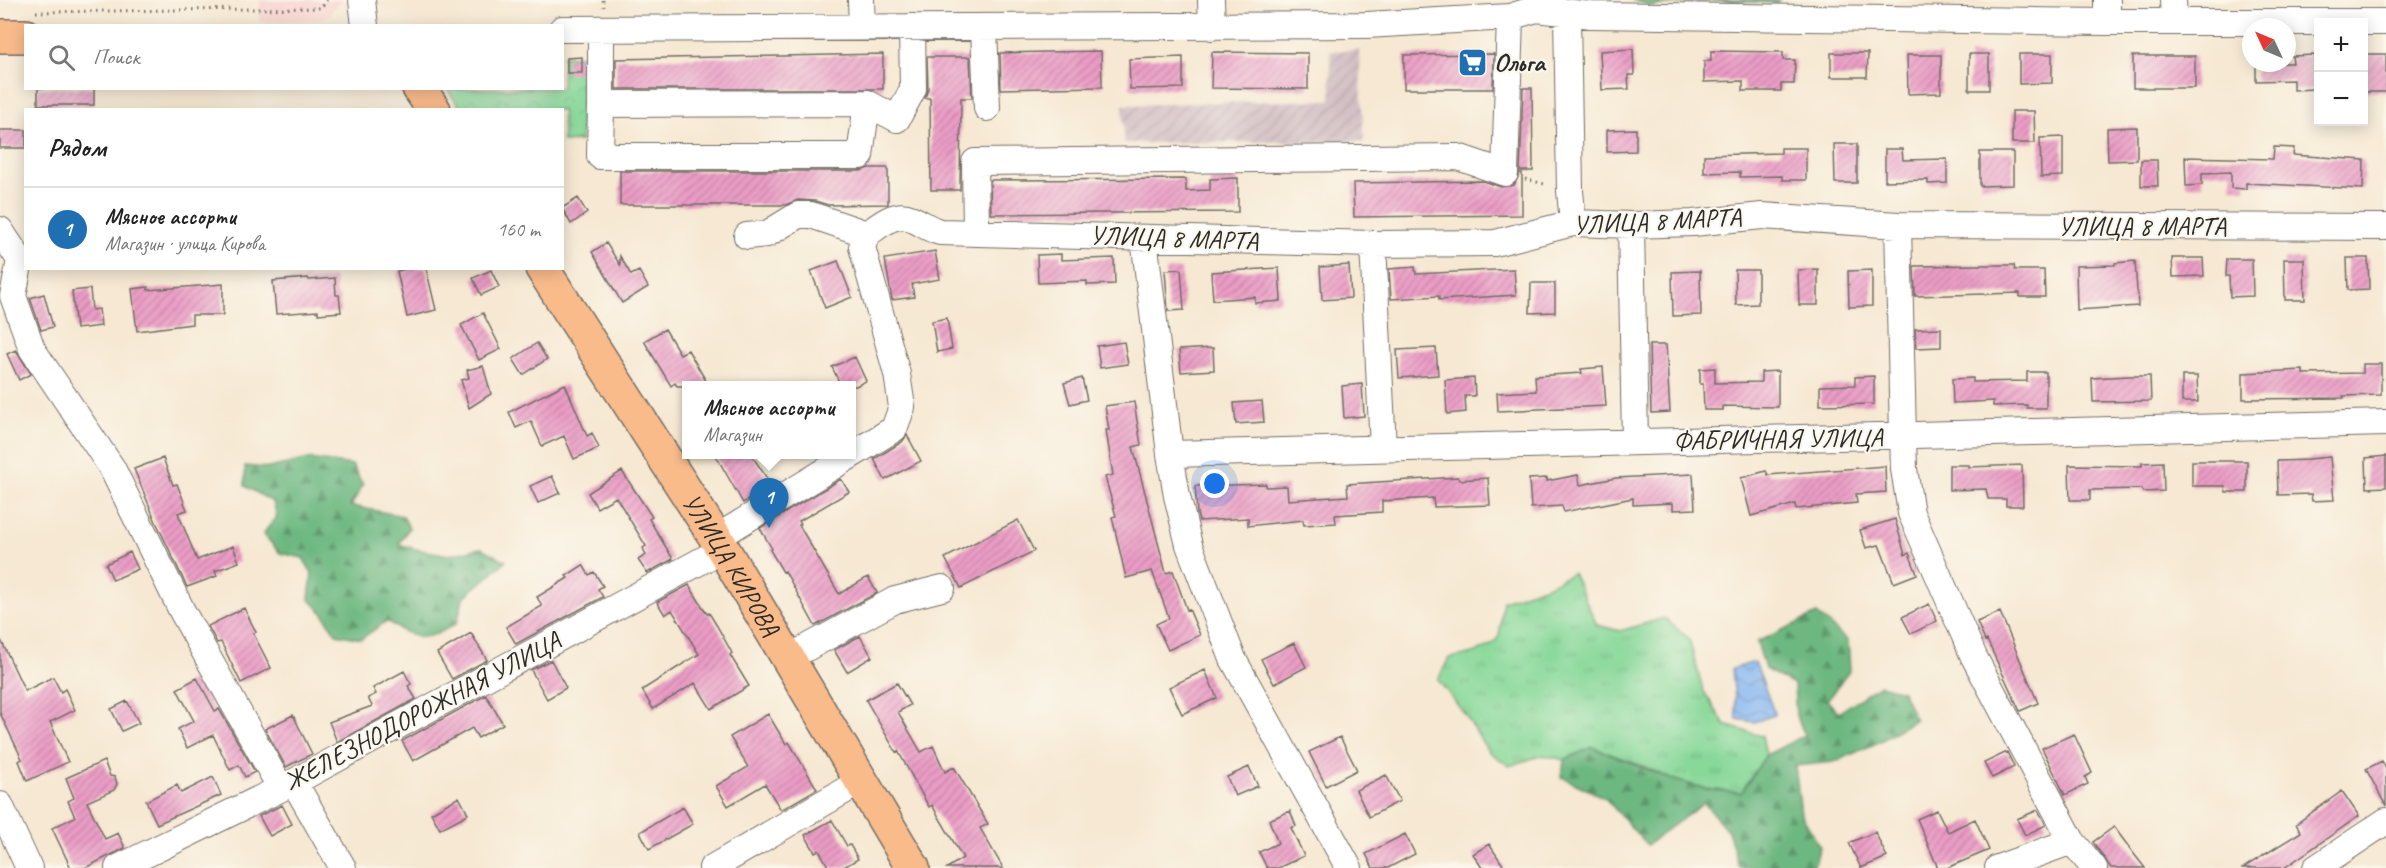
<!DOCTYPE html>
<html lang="ru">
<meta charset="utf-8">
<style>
body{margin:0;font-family:Caveat,sans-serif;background:#f2f2f2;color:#222}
.controls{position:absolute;right:18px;top:18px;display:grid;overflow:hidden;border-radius:0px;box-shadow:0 3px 15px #0003}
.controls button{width:54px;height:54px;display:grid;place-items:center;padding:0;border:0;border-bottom:2px solid #e0e0e0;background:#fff;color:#222;font:30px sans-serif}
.compass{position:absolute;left:2242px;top:18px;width:54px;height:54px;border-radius:50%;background:#fff;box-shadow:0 3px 15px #0003;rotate:314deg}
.you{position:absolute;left:1215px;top:484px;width:21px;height:21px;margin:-15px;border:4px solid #fff;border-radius:50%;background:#1a73e8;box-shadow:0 0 0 9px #1a73e833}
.badge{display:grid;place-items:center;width:39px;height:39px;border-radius:50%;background:#1f6fb2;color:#fff;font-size:20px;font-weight:700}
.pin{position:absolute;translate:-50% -50px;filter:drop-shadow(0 2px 3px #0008)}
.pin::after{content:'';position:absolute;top:32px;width:21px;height:18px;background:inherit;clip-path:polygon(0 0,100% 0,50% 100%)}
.popup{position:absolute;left:682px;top:381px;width:174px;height:78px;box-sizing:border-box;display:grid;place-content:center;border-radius:0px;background:#fff;filter:drop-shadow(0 2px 4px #0005);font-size:20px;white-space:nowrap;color:#767676}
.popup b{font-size:22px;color:#222}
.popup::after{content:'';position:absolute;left:50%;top:100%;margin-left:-12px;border:12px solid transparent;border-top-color:#fff}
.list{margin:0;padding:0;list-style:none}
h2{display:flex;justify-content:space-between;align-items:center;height:78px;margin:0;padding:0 24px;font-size:26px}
h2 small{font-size:20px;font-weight:400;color:#767676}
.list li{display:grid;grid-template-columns:39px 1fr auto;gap:18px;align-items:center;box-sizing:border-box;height:84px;padding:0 24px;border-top:2px solid #e0e0e0}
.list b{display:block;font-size:22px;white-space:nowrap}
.list p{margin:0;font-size:20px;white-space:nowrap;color:#767676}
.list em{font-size:20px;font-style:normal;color:#767676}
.icon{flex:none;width:33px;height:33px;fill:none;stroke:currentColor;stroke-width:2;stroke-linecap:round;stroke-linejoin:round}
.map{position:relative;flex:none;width:2386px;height:868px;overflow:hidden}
.search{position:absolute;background:#fff;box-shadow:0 3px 15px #0003;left:24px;top:24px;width:540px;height:66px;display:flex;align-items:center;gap:15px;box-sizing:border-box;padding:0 21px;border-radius:0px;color:#767676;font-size:22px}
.panel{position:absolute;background:#fff;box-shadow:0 3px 15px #0003;left:24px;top:108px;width:540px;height:162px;border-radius:0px}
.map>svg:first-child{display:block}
</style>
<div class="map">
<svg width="2386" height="868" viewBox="0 0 2386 868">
<defs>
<pattern id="industrial-furrows" width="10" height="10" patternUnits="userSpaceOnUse" patternTransform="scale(1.5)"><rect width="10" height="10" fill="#d2bec3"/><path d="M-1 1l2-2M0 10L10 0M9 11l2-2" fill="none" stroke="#b4a3a8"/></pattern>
<pattern id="grass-tufts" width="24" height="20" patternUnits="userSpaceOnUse" patternTransform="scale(1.5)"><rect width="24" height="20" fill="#87d899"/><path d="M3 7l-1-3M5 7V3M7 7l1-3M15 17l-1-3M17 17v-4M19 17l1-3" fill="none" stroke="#75ba84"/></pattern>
<pattern id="forest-firs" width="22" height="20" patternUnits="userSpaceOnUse" patternTransform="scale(1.5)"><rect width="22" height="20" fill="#6db881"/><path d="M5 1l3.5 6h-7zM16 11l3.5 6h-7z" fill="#5a966a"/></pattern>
<pattern id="park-crowns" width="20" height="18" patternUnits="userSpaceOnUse" patternTransform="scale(1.5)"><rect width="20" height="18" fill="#87d899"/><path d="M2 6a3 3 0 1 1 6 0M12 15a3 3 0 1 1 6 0" fill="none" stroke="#75ba84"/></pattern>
<pattern id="water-waves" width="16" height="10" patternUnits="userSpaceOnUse" patternTransform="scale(1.5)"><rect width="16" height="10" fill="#85b6f1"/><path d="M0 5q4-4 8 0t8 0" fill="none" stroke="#6d94c3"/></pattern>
<pattern id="building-hatch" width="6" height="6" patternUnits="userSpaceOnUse" patternTransform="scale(1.5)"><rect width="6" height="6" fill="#ec9dc6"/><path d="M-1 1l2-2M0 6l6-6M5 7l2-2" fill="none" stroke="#bf80a1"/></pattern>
</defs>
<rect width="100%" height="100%" fill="#fbf7ec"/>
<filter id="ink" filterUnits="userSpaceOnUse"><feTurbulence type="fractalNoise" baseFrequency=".0167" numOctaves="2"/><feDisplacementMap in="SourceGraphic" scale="12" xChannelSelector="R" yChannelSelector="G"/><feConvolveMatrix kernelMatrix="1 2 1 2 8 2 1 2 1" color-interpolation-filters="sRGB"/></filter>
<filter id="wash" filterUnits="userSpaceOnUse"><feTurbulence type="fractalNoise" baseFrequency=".008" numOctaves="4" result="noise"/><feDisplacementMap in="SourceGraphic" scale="24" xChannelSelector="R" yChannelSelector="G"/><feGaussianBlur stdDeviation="1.35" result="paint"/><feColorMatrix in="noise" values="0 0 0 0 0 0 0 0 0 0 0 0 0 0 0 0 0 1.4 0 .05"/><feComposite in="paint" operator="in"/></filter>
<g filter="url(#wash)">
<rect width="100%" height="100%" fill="#f6e8d2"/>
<path fill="#f7d0cc" d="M260,0H341L329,15L319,20L259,22Z"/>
<path fill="url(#industrial-furrows)" d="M1359,50L1364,141L1124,143L1123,105L1331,100L1330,51Z"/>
<path fill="url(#grass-tufts)" stroke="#598262" stroke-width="1.5" d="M1573,573L1597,625L1620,631L1664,618L1689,639L1703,690L1725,725L1762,736L1766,755L1741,793L1706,789L1671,779L1645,767L1592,747L1564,760L1543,755L1509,766L1488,751L1466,716L1438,680L1449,658C1466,655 1498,651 1500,630C1501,620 1501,611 1503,601L1547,586Z"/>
<path fill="url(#forest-firs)" stroke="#4c7256" stroke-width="1.5" d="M1632,0H1780L1778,3L1712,1L1652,6Z
M309,459L352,465L363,485L351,506L403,516L409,528L399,544L415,549L449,555L481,548L506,561L463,598L457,623C424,642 419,642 387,621L361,639L336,634L322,612L309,599L312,573L303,558L280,553L263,534L277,516L273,502L245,486V466L269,468Z
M1817,614L1848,641L1850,670L1827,700L1838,713L1880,685L1902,691L1915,719L1879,742L1834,762L1795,766L1801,814L1820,847L1813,868H1739L1728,831L1704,803L1647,845L1605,798L1562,777L1564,760L1592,747L1671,779L1706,789L1741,793L1766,755L1805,735L1796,716L1794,685L1765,669L1757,642Z"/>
<path fill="url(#park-crowns)" stroke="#598262" stroke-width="1.5" d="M563,56H581V141L563,142L562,110L462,109L448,91V89L562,88Z"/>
<path fill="url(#water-waves)" stroke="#58708e" stroke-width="1.5" d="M1755,662L1775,715L1754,722L1737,719L1732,669Z"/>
<g id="blocks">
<path fill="url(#building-hatch)" d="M1633,49L1634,75H1628L1629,89L1602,90L1600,51Z
M1101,51L1102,87L1001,89L1000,53Z
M1711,51L1783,52V60H1795L1794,84H1781V91H1743V81L1704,82V61H1711Z
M1212,52L1308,53V89L1211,88Z
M1831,53H1868L1867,77H1831Z
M883,54V89H616V59Z
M1494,54L1493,89H1404V55Z
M1969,54H1989V90H1969Z
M2019,54H2052V83L2019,84Z
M2364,54H2386V92H2364Z
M1907,55H1941V93L1908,94Z
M2315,55V89L2293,90V80L2256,81V63H2293L2292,56Z
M2133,56H2195V88H2133Z
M582,57V73H567V58Z
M927,57H970L972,98H961L960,190H931L930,98H925L928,89Z
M1183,57V88L1130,89L1129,59Z
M38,88H94V105H38Z
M1523,88H1532L1533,171H1522V215L1354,217L1353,183L1483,181L1501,187L1514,185L1520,173Z
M2012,111H2034L2035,143H2012Z
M2137,127V160L2108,161L2107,128Z
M1636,129V151L1607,152V130Z
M0,130H26V148H0Z
M2063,137V176L2041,177L2040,138Z
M1834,144H1857V183H1835Z
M2274,147L2294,148L2293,155L2364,160L2363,189L2246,183V189L2231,188V172L2202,173V185L2186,186L2185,157L2273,159Z
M1781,148H1806V180H1782V176L1740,177V172L1704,173V155L1781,153Z
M1885,149H1902L1903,160L1947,159V183L1928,184V180L1885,181Z
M1980,152H2013V185L1980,186Z
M2141,160H2157L2158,186H2141Z
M869,168H888V204L828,205L815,201L798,200L785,205H620V171H860Z
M1238,178V212L991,214L990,180L1186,179V191L1210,190V179Z
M578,198L587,213L571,224L562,208Z
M606,243L620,265V256L631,275L639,271L648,287L622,303L592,252Z
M935,251L940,279L912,284L914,297L892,300L885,259Z
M1061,254V260L1114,258L1115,284L1087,285V281L1038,283L1037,255Z
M2172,258H2203L2204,276L2173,277Z
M2347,258H2368L2369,289L2348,290Z
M2227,259H2252L2253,296L2230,297L2229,276H2226Z
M2284,259H2304L2305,300H2285Z
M838,261L852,297L825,308L811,271Z
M2135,261L2138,306L2077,310L2076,266L2115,265V263Z
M1349,265L1351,298L1322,300L1320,267Z
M1979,265H2014L2015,270H2044L2045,297H2020V293L1915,296L1914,266Z
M1415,267L1416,274L1514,269L1516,295L1439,300V296L1391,299L1389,269Z
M409,268H426L436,310L407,317L397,271Z
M1279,268L1281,301L1255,303V297L1213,300L1211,272Z
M1181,269L1184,310L1168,311L1165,270Z
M1818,269V305H1799L1798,270Z
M491,270L499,287L481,295L473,278Z
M1735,270H1758V304L1736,305Z
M1872,270V306L1849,307L1848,271Z
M1700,271L1701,315L1673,316L1672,272Z
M308,278L309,280L335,278L336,295H339L341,312L318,314V311L276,314L273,281Z
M1531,283H1555V312L1530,313Z
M223,284V315H192V324L137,331L132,289L148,287V290Z
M90,289L92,310L99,309L101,326L76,329L72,291Z
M44,294L53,327L41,330L30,298Z
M483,313L501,349L479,360L461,325Z
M947,318L952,349L937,352L932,321Z
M1941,328V347L1916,348L1915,329Z
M665,329L680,354L688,350L709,386H677L675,383L671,386L644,341Z
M1124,342L1128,364L1100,368L1097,346Z
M537,343L547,359L523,375L513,359Z
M1649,345H1666L1670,412L1651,413Z
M1213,348L1214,370L1181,372L1179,350Z
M1436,348L1438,375L1399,378L1397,350Z
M16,350L31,374L19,380L7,354Z
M855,357L866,381L856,386H841L832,367Z
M2363,364H2381V395L2343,396L2344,398L2243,399V373L2303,370V374L2363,373Z
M483,366L491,394L469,408L461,380L469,378L467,370Z
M1603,367L1606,406L1498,411L1497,393L1536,391L1535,376L1582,373L1581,369Z
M1715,368V383L1761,382V372L1778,371V407L1723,406V410H1704L1703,384H1700V369Z
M2027,372H2046V408H2027V405L1993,406V401L1953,403L1952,379L1973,378V382L2027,381Z
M1874,376V404L1820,405V386L1855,385V377Z
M2129,376H2150L2151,401L2093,402L2092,378Z
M2182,376H2197L2198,402H2182Z
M1082,378L1087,400L1070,404L1064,383Z
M1474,378L1475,396H1465L1466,412L1447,414L1445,380Z
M565,384L587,436L592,433L599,448L574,459L564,436L542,446L531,421L516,428L509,412Z
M1362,384L1364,416L1344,418L1342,386Z
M1262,401L1264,422L1236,424L1234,403Z
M1134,402L1141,445L1133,447L1166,573L1173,571L1187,610L1189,609L1200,635L1168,650L1156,624L1169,618L1152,571L1126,578L1112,517L1116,516L1105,477L1113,475L1106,430H1109L1105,406Z
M907,435L921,461L885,480L874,459L902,442Z
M715,454H751L772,486L743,503Z
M2386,456V487L2367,488L2366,458Z
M2330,457L2334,500L2312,501L2311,494L2278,495L2277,461L2308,460V459Z
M163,458L173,485L177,484L187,510L178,513L197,560L233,546L239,562L215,571L217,576L187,587L156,522L134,469Z
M2192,461H2247V492H2226L2225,486H2192Z
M2163,462L2164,491L2143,492L2142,489L2090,490V500H2070L2069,465L2142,466V463Z
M1949,465H1969V467L2022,465L2023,506H2006V499H1988L1986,489L1949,490Z
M1885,466L1886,492L1856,494L1857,503L1796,509L1795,504L1751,516L1741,478L1766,471L1768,475Z
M622,471L652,517L649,519L673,559L647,573L638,560L646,555L643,548L646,546L616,497L597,508L588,493Z
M1693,474L1695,509L1673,510V503L1633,505V498L1564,512L1562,506L1531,508L1529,479L1547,478V481L1578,475L1580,485L1616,478Z
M552,476L560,493L538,503L530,486Z
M1458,477L1459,480L1488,478L1490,505L1434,507L1433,498L1382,501V512L1335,515L1336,523L1304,525L1303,520L1248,526V518L1199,521L1197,513L1195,486L1266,484V487L1287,486L1288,500L1348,496L1347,484Z
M841,479L849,492L799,521L801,524L799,525L839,594L868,577L877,593L815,626L785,571L783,572L770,550L772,549L760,528Z
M1895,519L1905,555L1909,553L1917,574L1894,583L1879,545L1866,548L1860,530Z
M1018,520L1034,551L961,588L945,558Z
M130,552L138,569L113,580L106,564Z
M583,565L589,575L594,572L603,586L598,589L603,597L516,644L506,627L542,606L537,597L568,578L566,576Z
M689,585L707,614L709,613L717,626L732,653L730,655L749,686L711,709L695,683L653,709L642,690L699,654L672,610L665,615L657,602Z
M1929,604L1937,621L1911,634L1902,617Z
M244,608L256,632L253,633L271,668L241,683L221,642L217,643L208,626Z
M2000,612L2038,703L2020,711L1987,640L1985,641L1977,622Z
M471,633L487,660L452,679L437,653Z
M860,636L872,657L847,672L834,650Z
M0,638L25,691L53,677L61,692L65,689L75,710L50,722L68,762L27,781L19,761L22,759L0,713Z
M1294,643L1306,667L1274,684L1261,659Z
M551,660L566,688L547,699L531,670Z
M1205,670L1217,698L1182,714L1169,687Z
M404,671L411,684L408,686L416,699L337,742L329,722L372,706L368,698L376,694L373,688Z
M197,678L215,711L219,709L255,772L245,777L239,765L230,770L213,735L187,748L178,729L194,721L177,689Z
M897,683L910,705L898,712L921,752L933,746L945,772L954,767L988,824L980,828L1003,868H947L963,858L932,805L929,807L898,751L896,752L866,700Z
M486,695L503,724L478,738L472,728L413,761L402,741Z
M127,701L139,723L122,731L111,709Z
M768,714L786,744L789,742L817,789L781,810L765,784L728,806L716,786L748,767L730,737Z
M293,715L312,754L286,767L265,729Z
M2074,734L2092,773L2085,777L2088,784L2065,795L2042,748Z
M1340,737L1357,770L1326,786L1309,752Z
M2007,752L2014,767L1992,778L1984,763Z
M104,761L110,776L115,777L117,784L114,790L87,802L105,839L118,833L125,848L85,868H71L52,828L75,817L68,801L74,798L66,778Z
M2382,761L2386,769V806L2366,769Z
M1249,767L1258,786L1235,796L1227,777Z
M1386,775L1400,801L1369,817L1356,790Z
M213,777L221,795L157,824L146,801L177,785L181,793Z
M2342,791L2359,816L2284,868H2243L2301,832L2296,824Z
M459,797L468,814L440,829L431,813Z
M282,805L292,824L270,836L259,816Z
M683,807L693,824L649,849L640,832Z
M1937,810L1948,832L1975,819L1989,850L1947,868H1938L1917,819Z
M2038,810L2046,825L2025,835L2017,819Z
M1290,811L1296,826L1291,828L1304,856L1278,868H1267L1259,852L1278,843L1269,820Z
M832,820L847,846L850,845L858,859L842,868H829L819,850L815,852L805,835Z
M2114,827L2134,854L2145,868H2111L2093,842Z
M1875,832L1887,857L1861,868L1849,843Z
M1405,834L1415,854L1388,868H1373L1366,854Z
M1489,844L1505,868H1482L1473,854Z"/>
</g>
</g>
<g filter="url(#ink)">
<use href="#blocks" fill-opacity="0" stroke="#726d65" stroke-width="1.5"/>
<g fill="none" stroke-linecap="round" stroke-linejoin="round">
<defs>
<path id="minor" d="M362,0L365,26
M861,0L862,27
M1211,0L1212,27
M2173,0L2174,22
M1567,14L1570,191L1573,223
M2107,22V0
M984,27L987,108
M562,29L1366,25L1510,17L1536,9L1591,15L2107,22H2386
M867,103L601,104L600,156H860L867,103L897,119L913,89L912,27
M601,104V29
M1631,225L1635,442
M1898,225L1903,436L1904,469L1911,513L1974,657L2072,841L2094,868
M0,230L20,260
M976,232L975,162L1458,157L1505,173L1510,17
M867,234C879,226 895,211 910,218C921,222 928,229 940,232L1373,244L1495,243L1573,223L1631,225L1693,223L1762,216L1898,225L2386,227
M747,236L767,234L798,215H811L867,234
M1144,238L1170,454L1177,496L1189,545L1233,659L1349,868
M1373,244L1383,448
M20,260L13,296L32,349L112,468L182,611L280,787
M1170,454L2386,423
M716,538L894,429L902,407L897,374L862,247L867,234
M788,658L895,600L942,588
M294,782L343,868
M0,805L29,868
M118,868L294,782L723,549
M712,868L861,781
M1998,868L2072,841
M2316,868L2386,821"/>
<g id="major">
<path d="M0,36H26"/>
<path d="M419,88L434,110"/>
<path id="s1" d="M542,268L723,549L913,868"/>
</g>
</defs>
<use href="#minor" stroke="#726d65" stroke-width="28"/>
<use href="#major" stroke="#726d65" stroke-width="36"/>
<path stroke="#726d65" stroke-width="3" stroke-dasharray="1.5 4.5" stroke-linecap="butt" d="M603,0L604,7
M36,12L321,8L327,0
M1525,179L1548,185"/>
<use href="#minor" stroke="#fff" stroke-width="26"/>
<use href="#major" stroke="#fabb8b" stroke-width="33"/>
</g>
</g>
<defs>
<symbol id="supermarket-square" viewBox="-11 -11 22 22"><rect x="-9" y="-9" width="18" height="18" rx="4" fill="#1f6fb2" stroke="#fbf7ec"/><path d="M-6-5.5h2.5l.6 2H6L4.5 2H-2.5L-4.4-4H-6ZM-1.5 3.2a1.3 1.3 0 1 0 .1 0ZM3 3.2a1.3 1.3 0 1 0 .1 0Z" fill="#fff"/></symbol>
</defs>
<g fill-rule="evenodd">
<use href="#supermarket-square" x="1456" y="46" width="33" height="33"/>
</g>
<g text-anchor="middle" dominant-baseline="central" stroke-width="4.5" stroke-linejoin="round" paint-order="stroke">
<g font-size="26" font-weight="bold" fill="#2b2b2b" stroke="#fbf7ec" text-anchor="start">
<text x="1494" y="62">Ольга</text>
</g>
<g font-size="26" fill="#2b2b2b" stroke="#fbf7ec">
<text transform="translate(1657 221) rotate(-3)">УЛИЦА 8 МАРТА</text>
<text x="2142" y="226">УЛИЦА 8 МАРТА</text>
<text transform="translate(1174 238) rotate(2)">УЛИЦА 8 МАРТА</text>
<text transform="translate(1778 439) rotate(-1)">ФАБРИЧНАЯ УЛИЦА</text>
<text stroke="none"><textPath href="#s1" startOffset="352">УЛИЦА КИРОВА</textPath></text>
<text transform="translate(422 711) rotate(-28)">ЖЕЛЕЗНОДОРОЖНАЯ УЛИЦА</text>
</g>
</g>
</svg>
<div class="controls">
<button>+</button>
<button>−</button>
</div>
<svg class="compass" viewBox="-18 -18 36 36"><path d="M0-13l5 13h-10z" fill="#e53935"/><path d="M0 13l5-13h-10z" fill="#767676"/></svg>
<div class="you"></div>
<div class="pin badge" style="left:769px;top:528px">1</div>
<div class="popup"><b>Мясное ассорти</b>Магазин</div>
<div class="search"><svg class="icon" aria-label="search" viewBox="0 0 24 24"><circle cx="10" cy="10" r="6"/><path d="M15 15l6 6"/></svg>Поиск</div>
<section class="panel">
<h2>Рядом<small></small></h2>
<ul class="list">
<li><span class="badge">1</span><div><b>Мясное ассорти</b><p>Магазин · улица Кирова</p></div><em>160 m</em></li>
</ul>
</section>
</div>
